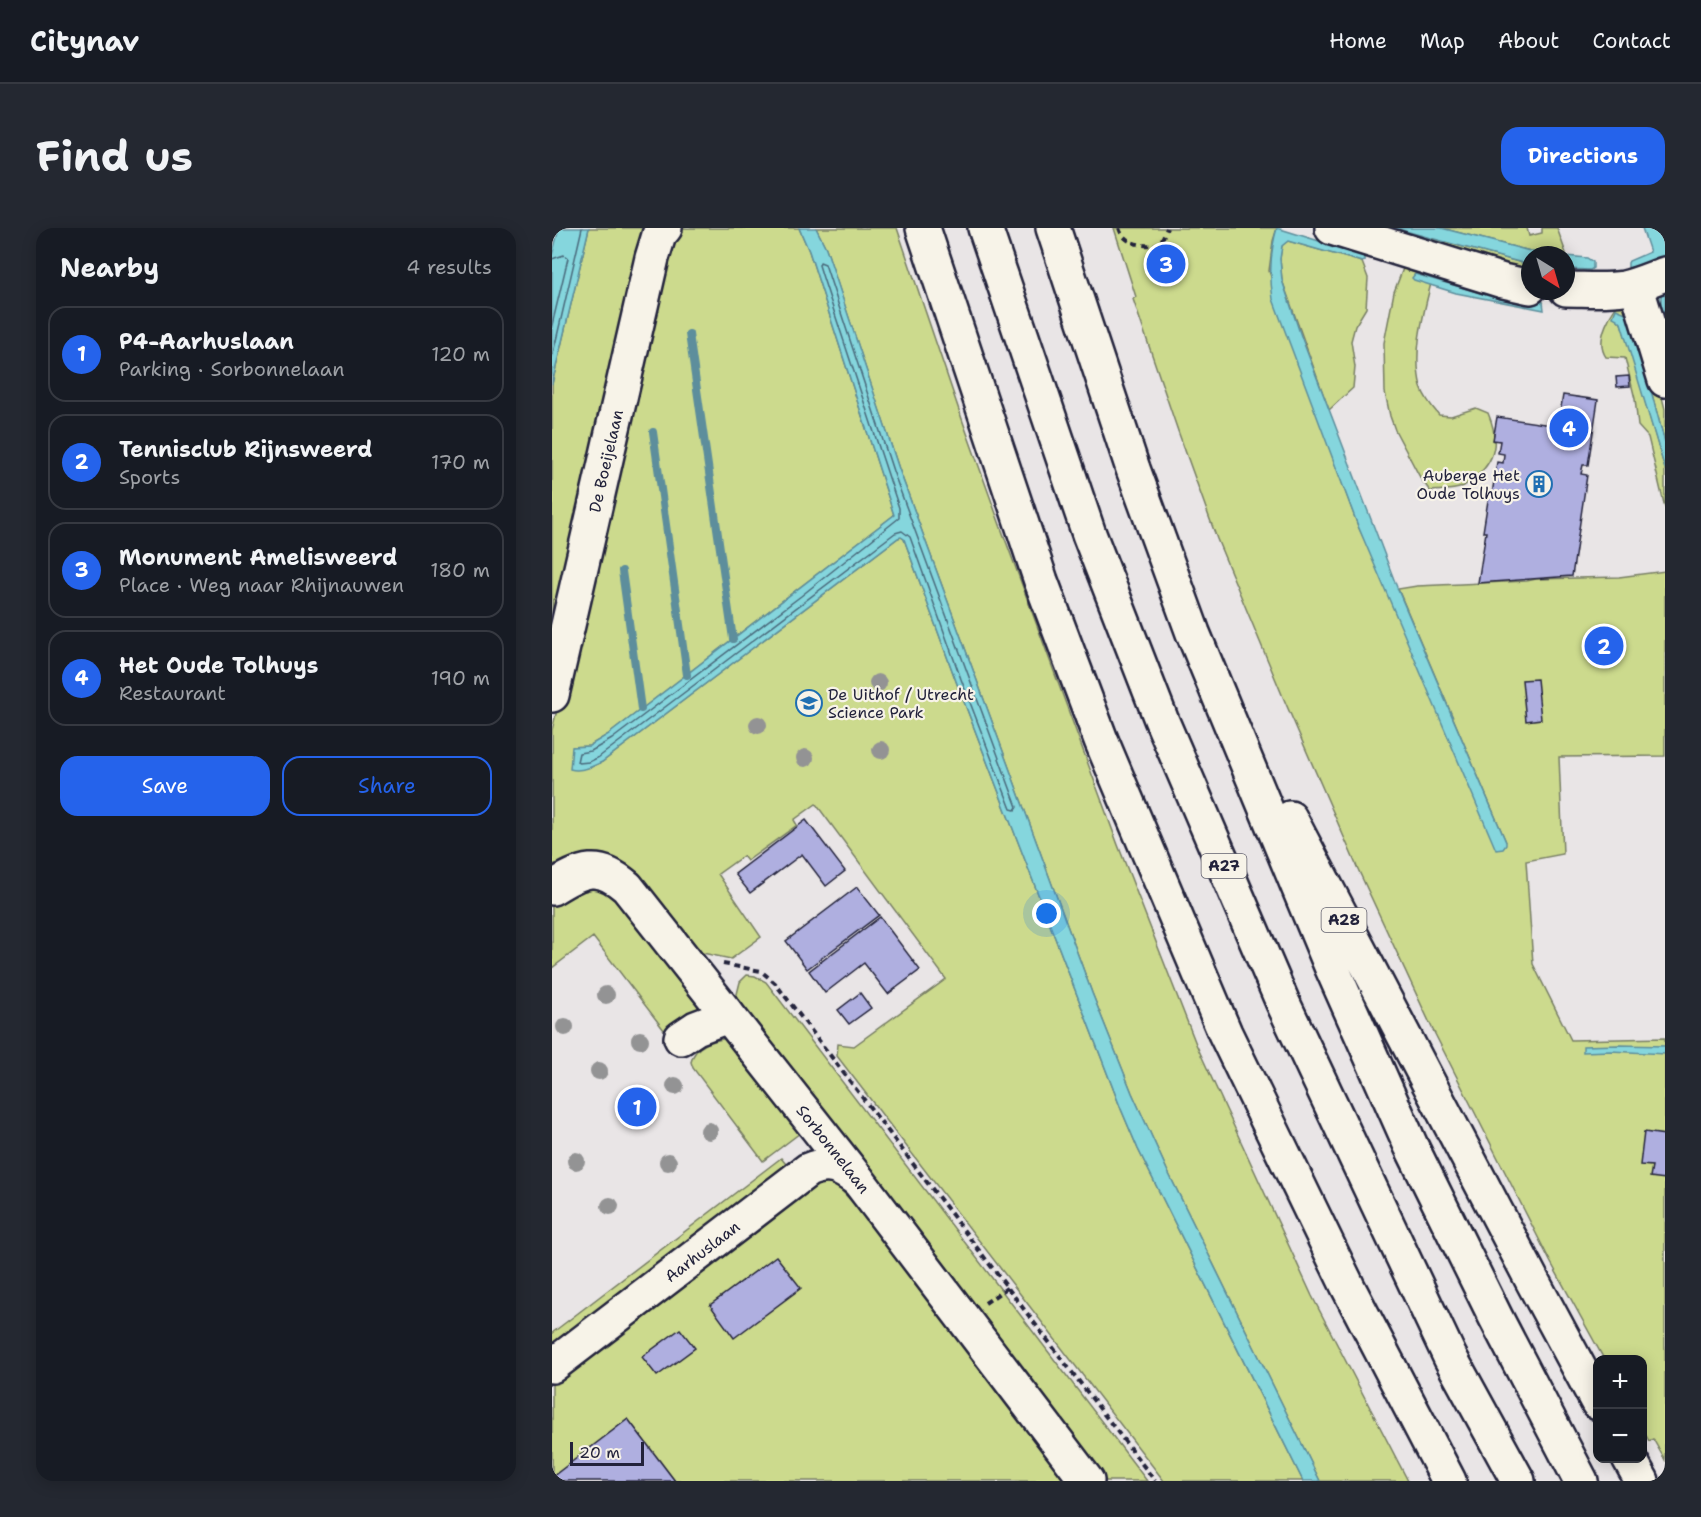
<!DOCTYPE html>
<meta charset="utf-8">
<style>
body{margin:0;font-family:"Shantell Sans",sans-serif;background:#242831;color:#f1f3f6}
.controls{position:absolute;right:18px;bottom:18px;display:grid;overflow:hidden;border-radius:12px;box-shadow:0 3px 15px #0003}
.controls button{width:54px;height:54px;display:grid;place-items:center;padding:0;border:0;border-bottom:2px solid #363941;background:#171b24;color:#f1f3f6;font:30px sans-serif}
.compass{position:absolute;left:969px;top:18px;width:54px;height:54px;border-radius:50%;background:#171b24;box-shadow:0 3px 15px #0003;rotate:143deg}
.scale{position:absolute;left:18px;bottom:15px;width:74px;box-sizing:border-box;padding-left:6px;border:3px solid #22223b;border-top:0;font-size:16px;line-height:21px;white-space:nowrap;color:#22223b;-webkit-text-stroke:4px #f7f3e8;paint-order:stroke}
.you{position:absolute;left:495px;top:686px;width:21px;height:21px;margin:-15px;border:4px solid #fff;border-radius:50%;background:#1a73e8;box-shadow:0 0 0 9px #1a73e833}
.badge{display:grid;place-items:center;width:39px;height:39px;border-radius:50%;background:#2563eb;color:#fff;font-size:20px;font-weight:700}
.pin{position:absolute;translate:-50% -50%;border:3px solid #fff;box-shadow:0 2px 6px #0006}
.list{margin:0;padding:0;list-style:none}
h2{display:flex;justify-content:space-between;align-items:center;height:78px;margin:0;padding:0 24px;font-size:26px}
h2 small{font-size:20px;font-weight:400;color:#9ea1a6}
.list li{display:grid;grid-template-columns:39px 1fr auto;gap:18px;align-items:center;box-sizing:border-box;height:96px;margin:0 12px 12px;padding:0 12px;border:2px solid #363941;border-radius:18px}
.list b{display:block;font-size:22px;white-space:nowrap}
.list p{margin:0;font-size:20px;white-space:nowrap;color:#9ea1a6}
.list em{font-size:20px;font-style:normal;color:#9ea1a6}
.actions{display:flex;gap:12px;padding:18px 24px}
.actions a{flex:1;padding:14px 0;border:2px solid #2563eb;border-radius:18px;text-align:center;font-size:21px;color:#2563eb}
.actions .main{background:#2563eb;color:#fff}
.map{position:relative;flex:none;width:1113px;height:1253px;overflow:hidden;border-radius:18px}
header{display:flex;align-items:center;gap:36px;box-sizing:border-box;height:84px;padding:0 30px;background:#171b24;border-bottom:2px solid #363941}
header strong{font-size:28px}
nav{display:flex;gap:33px;margin-inline-start:auto;font-size:21px}
.intro{display:flex;align-items:center;justify-content:space-between;box-sizing:border-box;height:144px;padding:0 36px}
h1{margin:0;font-size:42px}
.button{padding:15px 27px;border-radius:18px;background:#2563eb;color:#fff;font-size:21px;font-weight:700}
main{display:flex;gap:36px;padding:0 36px}
aside{flex:1;background:#171b24;border-radius:18px;box-shadow:0 3px 15px #0003}
.map>svg:first-child{display:block}
</style>
<header>
<strong>Citynav</strong>
<nav><a>Home</a><a>Map</a><a>About</a><a>Contact</a></nav>
</header>
<div class="intro"><h1>Find us</h1><a class="button">Directions</a></div>
<main>
<aside>
<h2>Nearby<small>4 results</small></h2>
<ul class="list">
<li><span class="badge">1</span><div><b>P4-Aarhuslaan</b><p>Parking · Sorbonnelaan</p></div><em>120 m</em></li>
<li><span class="badge">2</span><div><b>Tennisclub Rijnsweerd</b><p>Sports</p></div><em>170 m</em></li>
<li><span class="badge">3</span><div><b>Monument Amelisweerd</b><p>Place · Weg naar Rhijnauwen</p></div><em>180 m</em></li>
<li><span class="badge">4</span><div><b>Het Oude Tolhuys</b><p>Restaurant</p></div><em>190 m</em></li>
</ul>
<div class="actions"><a class="main">Save</a><a>Share</a></div>
</aside>
<div class="map">
<svg width="1113" height="1253" viewBox="0 0 1113 1253">
<rect width="100%" height="100%" fill="#e9e5e6"/>
<filter id="ink" filterUnits="userSpaceOnUse"><feTurbulence type="fractalNoise" baseFrequency=".0167" numOctaves="2"/><feDisplacementMap in="SourceGraphic" scale="12" xChannelSelector="R" yChannelSelector="G"/><feConvolveMatrix kernelMatrix="1 2 1 2 8 2 1 2 1" color-interpolation-filters="sRGB"/></filter>
<g filter="url(#ink)">
<path fill="#ccda8d" stroke="#777e64" stroke-width="1.5" d="M37,0H101L0,425V156Z
M124,0H247L257,23L342,287L57,506L37,518L21,519L39,539L50,534L346,310L349,309L352,311L404,453L569,881L586,921L751,1253H612L285,828L286,816L302,818L394,751L264,576L242,592L245,597L195,633L191,628L166,646L209,709L179,731L141,723L107,683L14,636H0V502Z
M264,0H345L411,194L452,308L566,617L644,816L760,1068L856,1253H768L615,942L580,865L540,765L347,241L283,48L274,20Z
M562,0H725L721,13L717,43L773,208L806,298L954,614L846,361L865,358L975,353L984,351L1067,349L1113,343V528L1007,529L1011,626L974,633L981,736L1019,812L1113,810V1232L1101,1211L1097,1213L1091,1202L1090,1132L1052,1131L998,1033L881,802L805,639L731,469L665,311L626,203L581,71L584,69Z
M806,0H842L978,37V49Z
M889,0H975L977,8L990,5V0H1005L1015,28L982,24Z
M736,13L810,34L816,50L814,80L803,98L799,113L803,139L801,160L777,182L730,52L728,31L730,17Z
M852,38L988,69L991,74L943,69L880,51C872,85 860,123 869,159C872,168 880,179 887,187L899,188L924,180L936,185C947,211 945,233 921,251C918,253 914,257 910,259C901,263 888,262 878,263L869,251L843,202L838,188L833,164L832,115L842,64Z
M1074,69L1105,150L1113,181V215L1081,95L1065,91L1069,95L1078,122L1113,241V280L1096,209L1086,198L1083,171L1073,130L1054,129C1042,112 1059,81 1074,69Z
M56,655L154,780L125,804L112,802L41,709L0,740V670L16,659Z
M195,747L203,748L214,754L595,1253H551L184,770L188,754Z
M178,810L244,895L248,905L211,933L141,840L139,834C143,816 162,812 178,810Z
M229,930L238,941L0,1122V1105Z
M273,954L287,960L303,977L514,1253H123L76,1191L0,1249V1153L258,958Z"/>
<path fill="#85d6dd" stroke="#5d8e9c" stroke-width="1.5" d="M7,0H37L0,156V28Z
M247,0H264L274,20L347,241L540,765L580,865L615,942L768,1253H751L586,921L569,881L404,453L352,311L349,309L346,310L50,534C40,539 29,544 18,541L20,519L37,518L57,506L342,287L257,23Z
M725,0L809,26L813,29V33L810,34L736,13L730,18L728,31L730,52L749,108L846,362L954,614V617L951,621L944,622L806,298L721,71C717,47 718,24 725,0Z
M842,0H889L982,24L1008,27H978V37Z
M1090,0H1107L1110,8H1113V94L1109,78V57L1076,39V35L1077,33L1098,24Z
M1014,28L1035,30L1041,34V40L1038,42L1014,41Z
M863,46L943,69L991,74L992,82L904,65L862,52L860,50Z
M1064,81L1074,85L1081,95L1113,215V241L1069,95L1065,91L1061,89Z
M1067,817L1113,818V826L1059,823L1031,824V818Z"/>
<g fill="none" stroke-linecap="round" stroke-linejoin="round">
<path stroke="#4a6a7c" stroke-width="1.5" d="M0,31L12,27L16,30L0,97
M268,34L273,36L341,243L465,579L463,582L459,581L409,451L358,309L350,303L343,305L47,529L37,534L27,535L25,534L27,525L39,523L60,511L249,368L347,290V280L271,50L267,37Z
M0,130L30,0"/>
<path stroke="#5d8e9c" stroke-width="8" d="M137,106L181,411
M101,204L135,447
M70,343L89,481"/>
</g>
<path fill="#afafe0" stroke="#22223b" stroke-width="1.5" d="M1077,148L1078,158L1065,159L1064,149Z
M1011,167L1046,172L1036,237H1031L1029,246L1035,247L1020,348L926,355L934,304H931L937,266H940L945,234L951,235L952,226L946,225L948,213L941,212L945,189L1006,198Z
M985,451L989,491L974,493L970,452Z
M254,592L293,643L274,658L250,626L198,665L183,646Z
M305,659L327,687L255,741L234,713Z
M328,689L368,742L336,766L312,735L273,765L257,743Z
M308,765L319,780L297,796L286,782Z
M1092,904L1113,907V951L1098,949L1100,938L1088,937Z
M224,1028L249,1060L182,1110L158,1077Z
M128,1101L143,1120L105,1148L90,1129Z
M76,1191L123,1253H0V1249Z"/>
<g fill="none" stroke-linecap="round" stroke-linejoin="round">
<defs>
<g id="minor">
<path d="M780,0L951,53L978,59"/>
<path d="M1084,57L1113,152"/>
<path d="M1014,61C1033,61 1053,63 1072,60C1086,57 1099,51 1113,46"/>
<path id="s1" d="M0,467L100,30L107,7L113,0"/>
<path id="s2" d="M0,660C30,641 47,634 75,659L306,952L535,1253"/>
<path d="M129,810L144,800L165,792L175,786"/>
<path id="s3" d="M0,1138L256,942C278,933 288,939 306,952"/>
</g>
<path id="highway" d="M371,0L489,353L549,512L673,805L796,1059L897,1253
M433,0L537,306L609,491L731,775L898,1129L966,1253
M501,0L581,241L641,405L779,738L859,918L944,1090L1029,1253
M738,590L982,1056L1046,1175
M1077,1230L1090,1253"/>
</defs>
<use href="#minor" stroke="#22223b" stroke-width="38"/>
<use href="#highway" stroke="#22223b" stroke-width="38"/>
<path stroke="#22223b" stroke-width="4" stroke-dasharray="6 4.5" stroke-linecap="butt" d="M567,0C572,17 593,19 608,16L615,0
M171,736L209,743L223,755L603,1253
M433,1075L455,1060"/>
<use href="#minor" stroke="#f7f3e8" stroke-width="33"/>
<use href="#highway" stroke="#f7f3e8" stroke-width="33"/>
</g>
<g fill="#939394">
<circle cx="326" cy="455" r="9"/>
<circle cx="206" cy="497" r="9"/>
<circle cx="329" cy="522" r="9"/>
<circle cx="253" cy="530" r="9"/>
<circle cx="54" cy="767" r="9"/>
<circle cx="13" cy="799" r="9"/>
<circle cx="88" cy="812" r="9"/>
<circle cx="47" cy="843" r="9"/>
<circle cx="123" cy="858" r="9"/>
<circle cx="81" cy="890" r="9"/>
<circle cx="157" cy="903" r="9"/>
<circle cx="24" cy="933" r="9"/>
<circle cx="116" cy="934" r="9"/>
<circle cx="58" cy="978" r="9"/>
</g>
</g>
<defs>
<symbol id="building-ring" viewBox="-11 -11 22 22"><circle r="9.5" fill="#f7f3e8" stroke="#1f6fb2" stroke-width="1.5"/><path d="M-4-6H4V6H1V3H-1V6H-4ZM-2.5-4.3h1.7v1.8h-1.7ZM.8-4.3h1.7v1.8H.8ZM-2.5-1h1.7V.8h-1.7ZM.8-1h1.7V.8H.8Z" fill="#1f6fb2"/></symbol>
<symbol id="university-ring" viewBox="-11 -11 22 22"><circle r="9.5" fill="#f7f3e8" stroke="#1f6fb2" stroke-width="1.5"/><path d="M0-5L7-2L0 1L-7-2ZM-4 1L0 2.5L4 1V4Q0 6-4 4Z" fill="#1f6fb2"/></symbol>
</defs>
<g fill-rule="evenodd">
<use href="#building-ring" x="972" y="241" width="30" height="30"/>
<use href="#university-ring" x="242" y="460" width="30" height="30"/>
</g>
<g text-anchor="middle" dominant-baseline="central" stroke-width="4.5" stroke-linejoin="round" paint-order="stroke">
<g fill="#f7f3e8" stroke="#62616f" stroke-width="1.5">
<rect x="649.5" y="626" width="45" height="24" rx="4.5"/>
<rect x="769.5" y="680" width="45" height="24" rx="4.5"/>
</g>
<g font-size="15" font-weight="bold" fill="#22223b">
<text x="672" y="638">A27</text>
<text x="792" y="692">A28</text>
</g>
<g font-size="16" fill="#22223b" stroke="#f7f3e8">
<text stroke="none"><textPath href="#s1" startOffset="240">De Boeijelaan</textPath></text>
<text stroke="none"><textPath href="#s2" startOffset="417">Sorbonnelaan</textPath></text>
<text stroke="none"><textPath href="#s3" startOffset="189">Aarhuslaan</textPath></text>
</g>
<g font-size="16" fill="#22223b" stroke="#f7f3e8" text-anchor="end">
<text x="968" y="247">Auberge Het<tspan x="968" dy="18">Oude Tolhuys</tspan></text>
<text x="276" y="466" text-anchor="start">De Uithof / Utrecht<tspan x="276" dy="18">Science Park</tspan></text>
</g>
</g>
</svg>
<div class="controls">
<button>+</button>
<button>−</button>
</div>
<svg class="compass" viewBox="-18 -18 36 36"><path d="M0-13l5 13h-10z" fill="#e53935"/><path d="M0 13l5-13h-10z" fill="#9ea1a6"/></svg>
<div class="scale">20 m</div>
<div class="you"></div>
<div class="pin badge" style="left:85px;top:879px">1</div>
<div class="pin badge" style="left:1052px;top:418px">2</div>
<div class="pin badge" style="left:614px;top:36px">3</div>
<div class="pin badge" style="left:1017px;top:200px">4</div>
</div>
</main>
